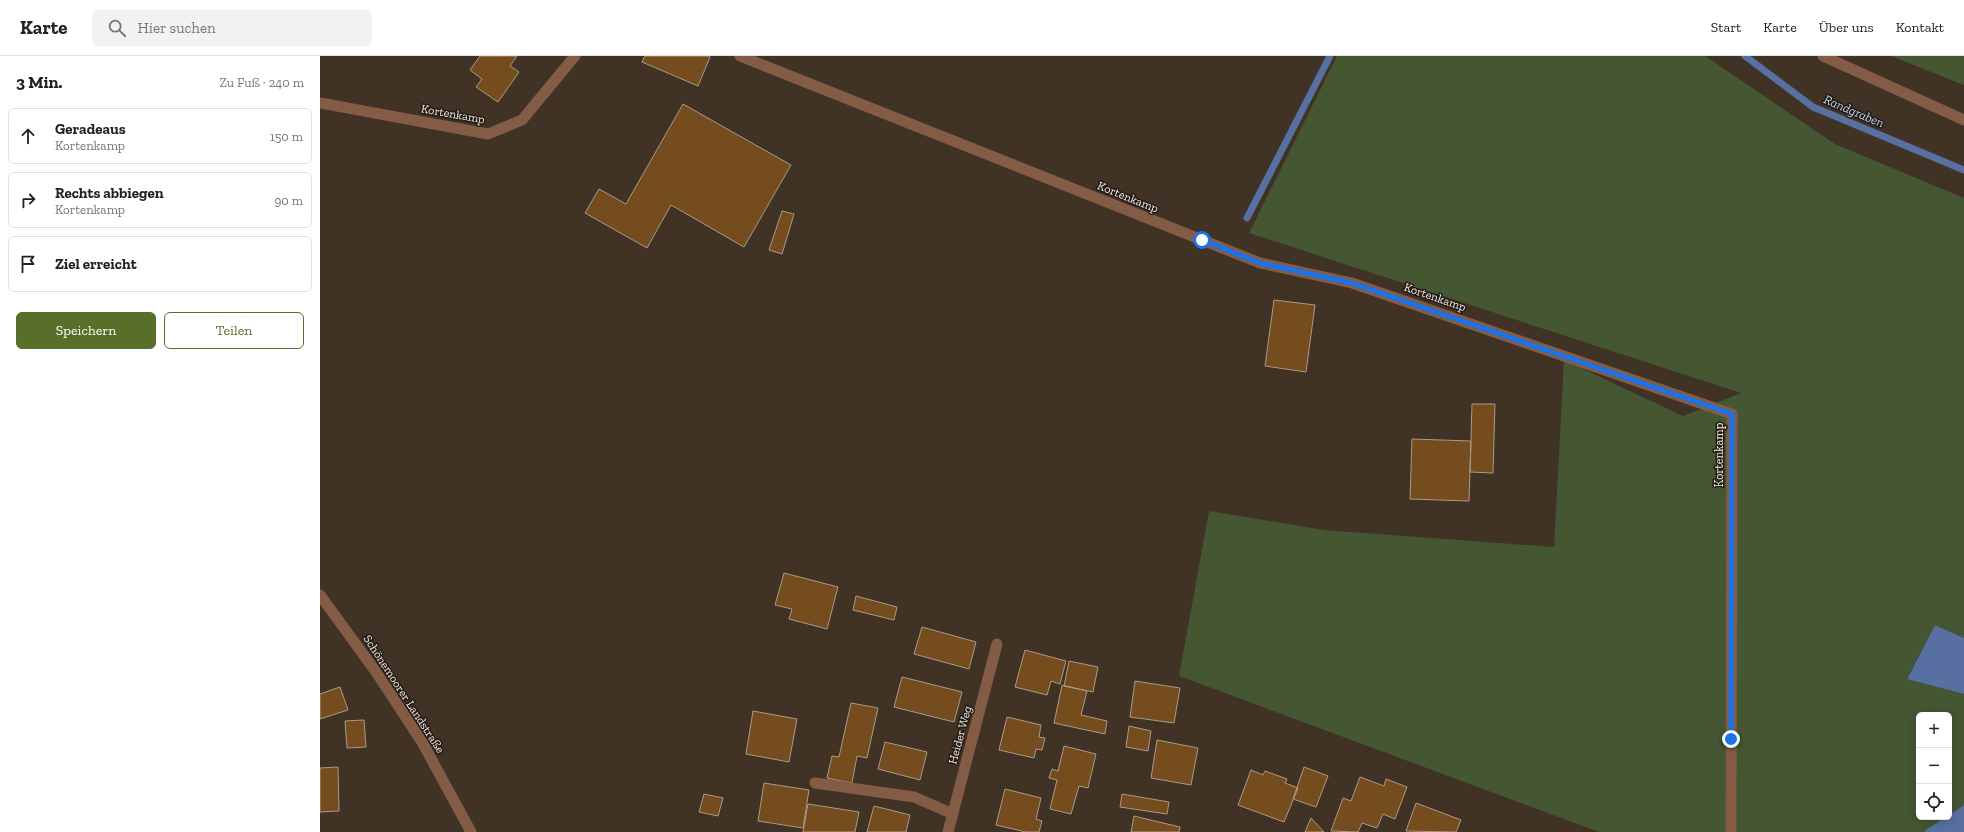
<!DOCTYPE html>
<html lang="de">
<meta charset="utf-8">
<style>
body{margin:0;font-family:"Zilla Slab",serif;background:#f2f2f2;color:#222}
.controls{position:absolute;right:12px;bottom:12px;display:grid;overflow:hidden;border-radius:6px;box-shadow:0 2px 10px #0003}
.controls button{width:36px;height:36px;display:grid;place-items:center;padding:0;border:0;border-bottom:1px solid #e0e0e0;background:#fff;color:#222;font:20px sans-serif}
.stop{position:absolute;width:12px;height:12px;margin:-9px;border:3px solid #1a73e8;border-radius:50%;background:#fff}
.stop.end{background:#1a73e8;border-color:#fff;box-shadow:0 1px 4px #0008}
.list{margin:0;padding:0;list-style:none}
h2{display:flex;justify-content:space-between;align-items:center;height:52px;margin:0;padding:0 16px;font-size:17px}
h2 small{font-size:13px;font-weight:400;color:#767676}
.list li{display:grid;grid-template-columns:26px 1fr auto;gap:12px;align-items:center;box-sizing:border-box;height:56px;margin:0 8px 8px;padding:0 8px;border:1px solid #e0e0e0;border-radius:6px}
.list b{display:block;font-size:15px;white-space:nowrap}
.list p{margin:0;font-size:13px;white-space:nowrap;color:#767676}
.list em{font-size:13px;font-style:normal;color:#767676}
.actions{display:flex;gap:8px;padding:12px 16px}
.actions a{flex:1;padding:9px 0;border:1px solid #596e28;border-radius:6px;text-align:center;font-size:14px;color:#596e28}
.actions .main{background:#596e28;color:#fff}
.icon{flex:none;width:22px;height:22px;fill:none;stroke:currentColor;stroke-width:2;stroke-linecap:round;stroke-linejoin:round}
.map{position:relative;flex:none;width:1644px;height:776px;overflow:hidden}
header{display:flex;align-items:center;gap:24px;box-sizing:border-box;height:56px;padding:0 20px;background:#fff;border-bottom:1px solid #e0e0e0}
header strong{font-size:19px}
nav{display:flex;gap:22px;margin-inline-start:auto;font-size:14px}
.search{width:280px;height:36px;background:#f2f2f2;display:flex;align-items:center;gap:10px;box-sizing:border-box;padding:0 14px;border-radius:6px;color:#767676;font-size:15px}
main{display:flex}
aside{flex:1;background:#fff}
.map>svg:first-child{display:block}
</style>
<header>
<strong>Karte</strong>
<div class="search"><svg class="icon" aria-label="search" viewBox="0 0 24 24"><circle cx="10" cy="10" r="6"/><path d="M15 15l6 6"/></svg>Hier suchen</div>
<nav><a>Start</a><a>Karte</a><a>Über uns</a><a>Kontakt</a></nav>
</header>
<main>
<aside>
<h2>3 Min.<small>Zu Fuß · 240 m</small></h2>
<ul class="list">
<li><svg class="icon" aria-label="ahead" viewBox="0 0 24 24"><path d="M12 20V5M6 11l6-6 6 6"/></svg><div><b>Geradeaus</b><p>Kortenkamp</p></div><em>150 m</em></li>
<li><svg class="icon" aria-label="right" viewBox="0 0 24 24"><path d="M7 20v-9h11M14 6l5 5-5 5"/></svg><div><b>Rechts abbiegen</b><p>Kortenkamp</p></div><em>90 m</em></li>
<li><svg class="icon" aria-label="arrive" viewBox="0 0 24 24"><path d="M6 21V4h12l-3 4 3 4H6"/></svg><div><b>Ziel erreicht</b></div></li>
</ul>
<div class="actions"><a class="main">Speichern</a><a>Teilen</a></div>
</aside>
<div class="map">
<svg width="1644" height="776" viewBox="0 0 1644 776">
<rect width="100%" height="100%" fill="#403225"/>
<path fill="#445632" d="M1017,0H1385L1515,88L1644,142V582L1615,569L1587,622L1644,638V749L1629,759V659H1599V761H1626L1605,776H1279L859,620L889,455L1004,474L1234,491L1244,304L1363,360L1421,337L929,177Z
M1571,0H1644V29Z"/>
<path fill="#5870a1" d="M1615,569L1644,582V638L1587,623Z
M1644,749V776H1605L1606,774L1626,761H1629V759Z"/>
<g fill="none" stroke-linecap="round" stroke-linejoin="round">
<path stroke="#5870a1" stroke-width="7" d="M1425,0L1493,51L1644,114
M927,162L1010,0"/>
</g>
<path fill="#744c1d" stroke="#ab9a8a" d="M160,0H197L190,10L199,16L178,46L156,31L162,23L150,14Z
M325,0H389L390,1L378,30L322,6Z
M363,48L471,109L424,191L351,149L327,192L265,157L279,133L306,148Z
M462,155L474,158L462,198L449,194Z
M954,244L995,249L986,316L945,310Z
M1152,348H1175L1173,417L1150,416Z
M1092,383L1151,385L1149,445L1090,443Z
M464,517L518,531L507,573L469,563L472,553L455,549Z
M536,540L577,551L574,564L533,554Z
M602,571L656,586L649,613L594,598Z
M705,594L746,605L740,628L731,625L727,639L695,631Z
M749,605L778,611L773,636L744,630Z
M582,621L642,636L634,666L574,651Z
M815,625L860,632L854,667L810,661Z
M742,629L767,635L761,659L787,665L785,678L734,667Z
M20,631L28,654L0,663V638Z
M531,647L558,652L547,702L537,700L532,727L507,722L512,700L519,701Z
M433,655L477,663L469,706L426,698Z
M687,661L721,669L719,681L725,682L722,694L716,693L714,702L679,694Z
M44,664L46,691L27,692L25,665Z
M809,670L831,675L828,695L806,691Z
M837,684L878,692L871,729L831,722Z
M565,686L607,696L600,724L558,713Z
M744,690L776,698L768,732L759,730L751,758L730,753L737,724L729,722L732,713L738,715Z
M18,711L19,755L0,756V712Z
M984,711L1008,720L996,751L973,743Z
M931,714L943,719L945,715L967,723L965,727L978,732L964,766L918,749Z
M1040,721L1064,730L1066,723L1087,731L1075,763L1063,758L1057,772L1042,767L1038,776L1011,775L1023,742L1031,745Z
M444,727L489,734L483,772L438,765Z
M685,733L721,742L716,763L722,765L719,776H706L676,769Z
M384,738L403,742L398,760L379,756Z
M802,738L849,746L847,758L800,751Z
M1096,747L1141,764L1136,776L1086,775Z
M488,748L539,756L535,776H483Z
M554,750L590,759L586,776H547Z
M814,760L860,771L859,776H811Z
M991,762L1004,776H985Z"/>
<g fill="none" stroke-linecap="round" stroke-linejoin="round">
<path stroke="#845b44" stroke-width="11" d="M495,727L594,741L633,758"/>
<path stroke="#845b44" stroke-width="11" d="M420,0L940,207L1032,227L1412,358L1411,776
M1503,0L1644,64
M0,47L168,78L202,64L255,0
M628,776L677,588"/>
<path stroke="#845b44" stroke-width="11" d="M0,539L56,616L102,686L151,776"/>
</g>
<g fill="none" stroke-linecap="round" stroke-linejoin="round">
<path stroke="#1a73e8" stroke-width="5" d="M882,184L940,207L1032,227L1412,358L1411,683"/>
</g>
<g text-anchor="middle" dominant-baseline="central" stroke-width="3" stroke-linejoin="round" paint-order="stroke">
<g font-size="12" fill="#f3e9e1" stroke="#221c15">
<text transform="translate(133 58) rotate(10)">Kortenkamp</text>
<text transform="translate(808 141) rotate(22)">Kortenkamp</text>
<text transform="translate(1115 241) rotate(19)">Kortenkamp</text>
<text transform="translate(1399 399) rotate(-90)">Kortenkamp</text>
<text transform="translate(84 638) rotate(57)">Schönemoorer Landstraße</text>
<text transform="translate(640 679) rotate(-75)">Heider Weg</text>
</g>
<g font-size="13" font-style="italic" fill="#c4d4f1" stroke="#221c15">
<text transform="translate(1534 55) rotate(23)">Randgraben</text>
</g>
</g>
</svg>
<div class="controls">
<button>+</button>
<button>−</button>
<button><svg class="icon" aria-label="locate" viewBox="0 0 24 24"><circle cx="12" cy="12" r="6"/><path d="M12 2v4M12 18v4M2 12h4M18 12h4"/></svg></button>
</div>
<div class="stop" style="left:882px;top:184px"></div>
<div class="stop end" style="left:1411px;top:683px"></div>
</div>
</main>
